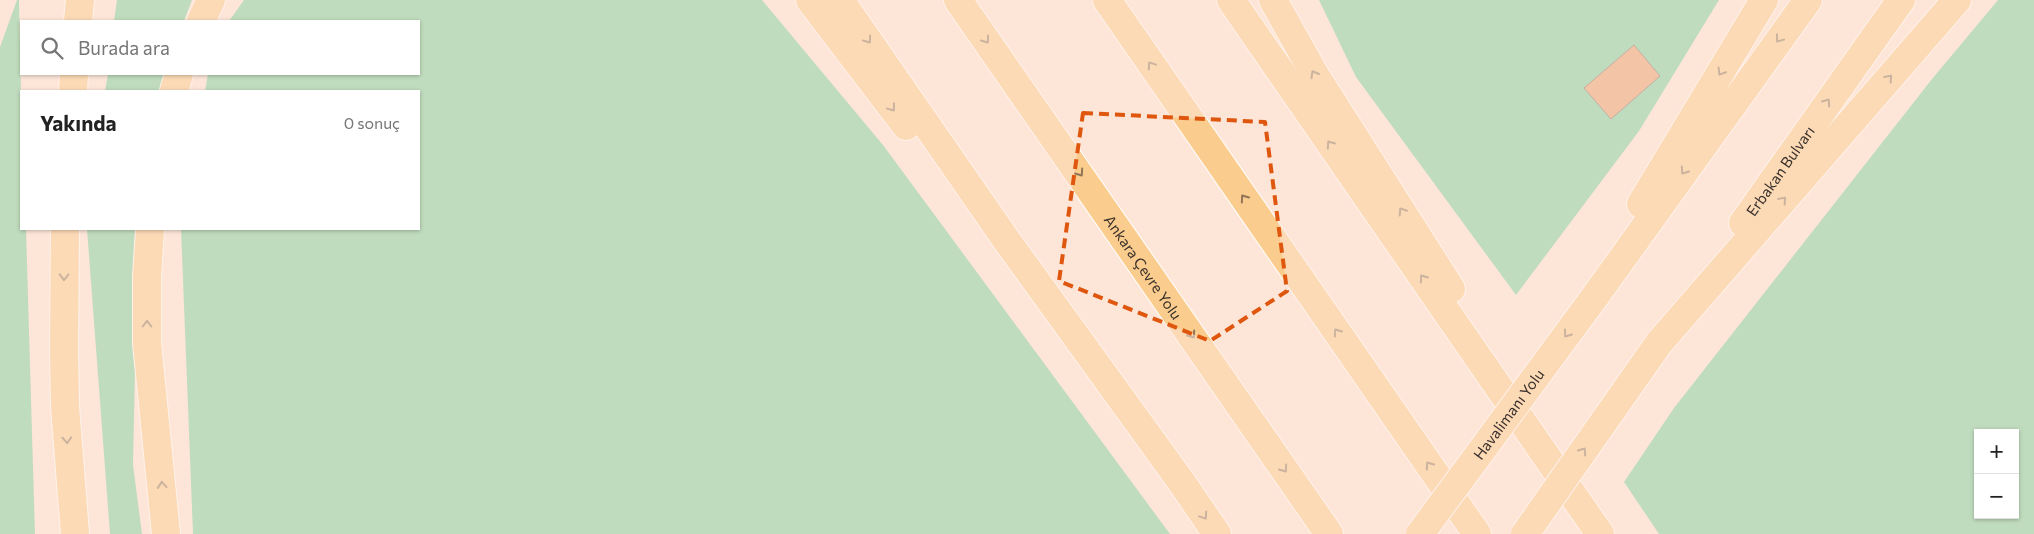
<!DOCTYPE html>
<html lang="tr">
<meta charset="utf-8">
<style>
body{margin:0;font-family:Commissioner,sans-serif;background:#f2f2f2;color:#222}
.controls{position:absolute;right:15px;bottom:15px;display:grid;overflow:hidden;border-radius:0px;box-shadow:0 1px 4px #0004}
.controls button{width:45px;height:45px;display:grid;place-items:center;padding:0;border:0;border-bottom:1px solid #e0e0e0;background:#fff;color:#222;font:25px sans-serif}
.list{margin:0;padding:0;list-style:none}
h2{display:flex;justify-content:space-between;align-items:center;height:65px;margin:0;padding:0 20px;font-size:21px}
h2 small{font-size:16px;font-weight:400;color:#767676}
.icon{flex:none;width:28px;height:28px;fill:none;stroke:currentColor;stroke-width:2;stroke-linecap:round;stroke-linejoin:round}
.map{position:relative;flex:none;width:2034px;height:534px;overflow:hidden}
.search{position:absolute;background:#fff;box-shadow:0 1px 4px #0004;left:20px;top:20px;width:400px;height:55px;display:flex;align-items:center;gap:12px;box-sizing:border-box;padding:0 18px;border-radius:0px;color:#767676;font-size:19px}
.panel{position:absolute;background:#fff;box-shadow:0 1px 4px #0004;left:20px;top:90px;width:400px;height:140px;border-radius:0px}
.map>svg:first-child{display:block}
</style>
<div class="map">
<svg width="2034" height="534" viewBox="0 0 2034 534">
<rect width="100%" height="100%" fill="#fde6d8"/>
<path fill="#76d09d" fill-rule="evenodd" d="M17,0H19L21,91V229H26L35,534H0V47Z
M117,0H192L184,21H114Z
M244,0H762L883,145L1170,534H193L181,229H419V91H205L208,74H419V21H229Z
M1319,0H1719L1639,131L1516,295L1356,77Z
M1998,0H2034V534H1659L1624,482L1674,408L1932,79ZM1978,433H2015V515H1978Z
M108,74H165L159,91H105Z
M87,229H138L133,465L142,534H110Z"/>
<path fill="#e99c69" stroke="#7f6b5f" d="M1634,45L1660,76L1611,119L1584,88Z"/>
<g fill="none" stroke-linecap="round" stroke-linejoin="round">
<defs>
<g id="highway">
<path d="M810,0L906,126"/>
<path d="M840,0L1007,241L1180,480L1217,534"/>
<path id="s1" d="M958,0L1329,534"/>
<path d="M1107,0L1477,534"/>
<path d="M1231,0L1600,534"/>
<path d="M1273,0L1315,75L1451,289"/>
<path d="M78,21L80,0"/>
<path d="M201,21L211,0"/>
<path d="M73,91L74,74"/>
<path d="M174,91L179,74"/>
<path d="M1641,204L1764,0"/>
<path id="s2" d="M1743,223L1901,0"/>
<path d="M65,229L64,348L65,406L75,534"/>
<path d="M150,229L147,276V343L166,534"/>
<path d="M1596,295L1808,0"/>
<path d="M1659,343L1957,0"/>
</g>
</defs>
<use href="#highway" stroke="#fff" stroke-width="30"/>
<use href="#highway" stroke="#facc8d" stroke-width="28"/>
<defs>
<g id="highway-bridge">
<path id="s3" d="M1420,534L1596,295"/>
<path d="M1525,534L1659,343"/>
</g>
</defs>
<use href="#highway-bridge" stroke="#fff" stroke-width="30" stroke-linecap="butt"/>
<use href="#highway-bridge" stroke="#facc8d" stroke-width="28"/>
</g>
<defs><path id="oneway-chevron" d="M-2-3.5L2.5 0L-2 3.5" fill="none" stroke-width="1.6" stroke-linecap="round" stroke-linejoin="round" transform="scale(1.25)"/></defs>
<g stroke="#907657">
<use href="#oneway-chevron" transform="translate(1779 39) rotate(127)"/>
<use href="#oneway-chevron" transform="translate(868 40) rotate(55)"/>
<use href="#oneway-chevron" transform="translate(986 40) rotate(55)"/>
<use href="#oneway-chevron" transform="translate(1151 65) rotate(-124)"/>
<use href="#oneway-chevron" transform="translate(1721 72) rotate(122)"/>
<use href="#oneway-chevron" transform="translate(1314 74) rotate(-120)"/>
<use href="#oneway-chevron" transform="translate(1889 78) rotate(-49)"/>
<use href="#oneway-chevron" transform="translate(1827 102) rotate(-55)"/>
<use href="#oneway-chevron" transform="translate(892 108) rotate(53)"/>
<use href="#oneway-chevron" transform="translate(1330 144) rotate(-125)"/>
<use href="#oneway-chevron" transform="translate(1684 171) rotate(125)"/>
<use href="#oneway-chevron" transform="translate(1080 173) rotate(55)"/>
<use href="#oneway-chevron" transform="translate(1244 198) rotate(-125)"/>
<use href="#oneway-chevron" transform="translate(1783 200) rotate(-49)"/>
<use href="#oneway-chevron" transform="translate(1402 211) rotate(-123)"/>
<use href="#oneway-chevron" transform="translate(64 277) rotate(91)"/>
<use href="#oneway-chevron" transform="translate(1423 278) rotate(-125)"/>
<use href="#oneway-chevron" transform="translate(147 324) rotate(-90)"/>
<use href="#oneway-chevron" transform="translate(1337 332) rotate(-125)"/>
<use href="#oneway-chevron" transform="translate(1567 334) rotate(126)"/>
<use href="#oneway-chevron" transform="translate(1192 335) rotate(55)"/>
<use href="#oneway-chevron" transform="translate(67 440) rotate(87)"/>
<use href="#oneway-chevron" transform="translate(1583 451) rotate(-55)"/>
<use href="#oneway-chevron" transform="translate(1429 465) rotate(-125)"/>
<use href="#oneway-chevron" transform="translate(1284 469) rotate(55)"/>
<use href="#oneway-chevron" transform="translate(162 485) rotate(-95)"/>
<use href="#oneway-chevron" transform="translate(1204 516) rotate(56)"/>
</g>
<path d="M0 0H2034V534H0ZM1083,113L1265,122L1287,291L1210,341L1059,281Z" fill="#fde6d8" fill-opacity=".55" fill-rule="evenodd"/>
<path fill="none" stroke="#df570e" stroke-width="4" stroke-dasharray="10 6" stroke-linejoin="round" d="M1083,113L1265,122L1287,291L1210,341L1059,281Z"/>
<g text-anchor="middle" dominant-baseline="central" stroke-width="4.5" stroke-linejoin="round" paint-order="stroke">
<g font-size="15" fill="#39302b" stroke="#fde6d8">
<text stroke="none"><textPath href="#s2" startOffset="64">Erbakan Bulvarı</textPath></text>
<text stroke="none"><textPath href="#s1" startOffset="325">Ankara Çevre Yolu</textPath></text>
<text stroke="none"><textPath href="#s3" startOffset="149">Havalimanı Yolu</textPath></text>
</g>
</g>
</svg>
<div class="controls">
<button>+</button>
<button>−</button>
</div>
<div class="search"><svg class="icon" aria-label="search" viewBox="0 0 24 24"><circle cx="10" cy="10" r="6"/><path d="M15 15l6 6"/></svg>Burada ara</div>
<section class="panel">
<h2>Yakında<small>0 sonuç</small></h2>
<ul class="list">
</ul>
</section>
</div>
